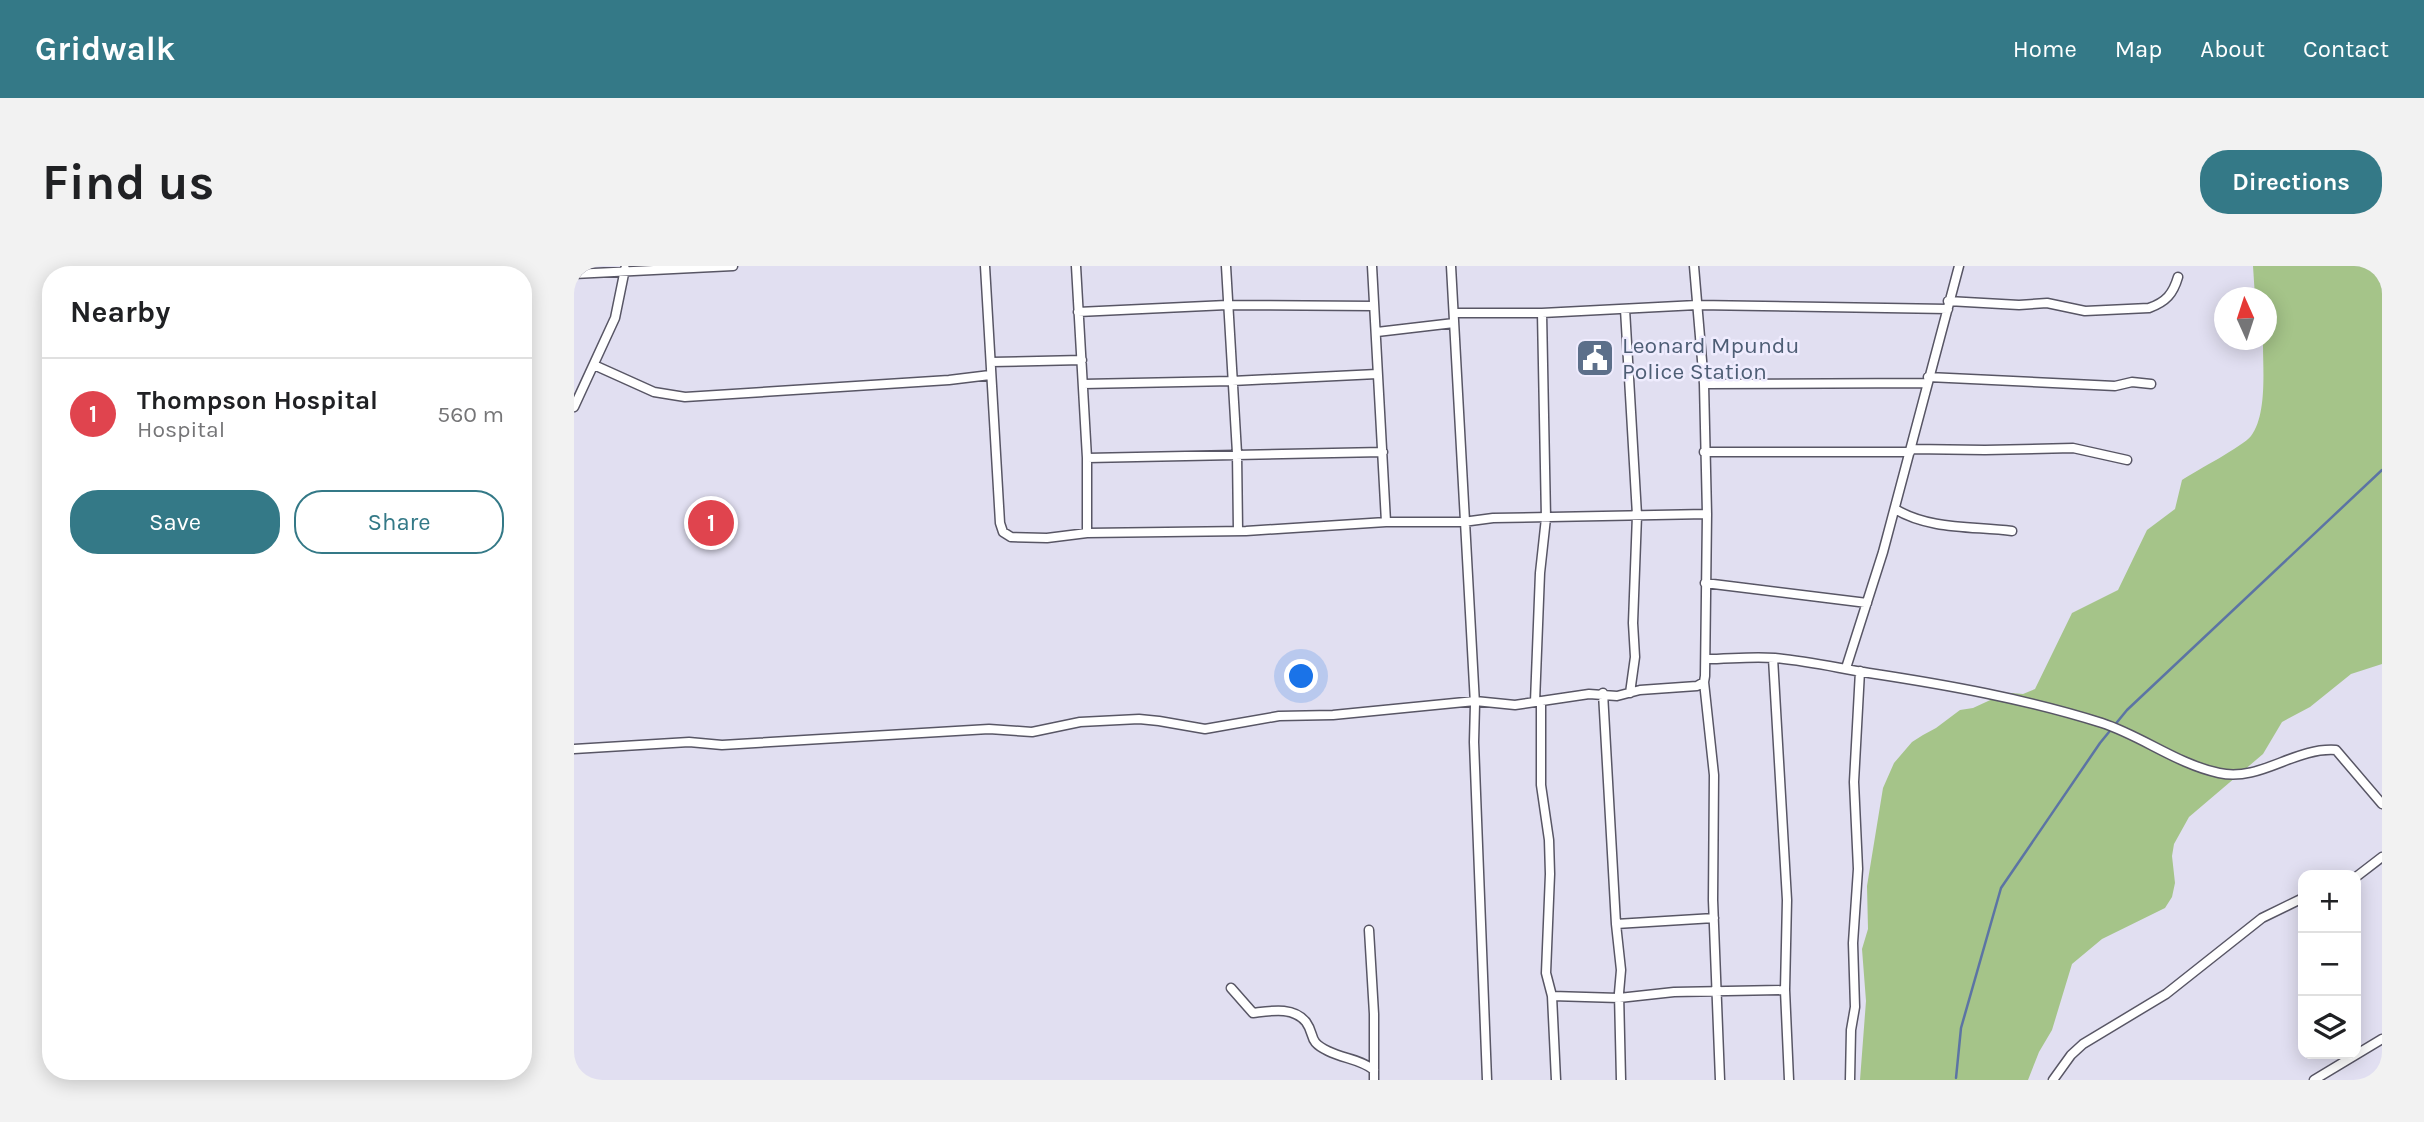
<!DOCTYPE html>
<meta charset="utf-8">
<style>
body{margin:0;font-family:Karla,sans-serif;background:#f2f2f2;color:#202124}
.controls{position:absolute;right:21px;bottom:21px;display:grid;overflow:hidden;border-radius:14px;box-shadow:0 4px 18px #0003}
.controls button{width:63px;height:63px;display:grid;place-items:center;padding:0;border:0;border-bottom:2px solid #e0e0e0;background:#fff;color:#202124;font:35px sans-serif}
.compass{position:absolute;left:1640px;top:21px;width:63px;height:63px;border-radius:50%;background:#fff;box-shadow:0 4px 18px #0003;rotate:357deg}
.you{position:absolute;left:728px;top:411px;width:24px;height:24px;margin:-18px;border:5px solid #fff;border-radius:50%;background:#1a73e8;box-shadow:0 0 0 10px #1a73e833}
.badge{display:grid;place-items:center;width:46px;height:46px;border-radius:50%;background:#347987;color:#fff;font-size:23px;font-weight:700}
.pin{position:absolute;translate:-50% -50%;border:4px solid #fff;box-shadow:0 2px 7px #0006}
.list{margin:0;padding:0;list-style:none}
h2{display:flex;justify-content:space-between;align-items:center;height:91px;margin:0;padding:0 28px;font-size:30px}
h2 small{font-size:23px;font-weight:400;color:#757577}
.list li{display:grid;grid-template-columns:46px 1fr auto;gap:21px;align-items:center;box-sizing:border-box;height:112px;padding:0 28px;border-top:2px solid #e0e0e0}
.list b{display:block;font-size:26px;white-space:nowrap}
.list p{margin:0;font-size:23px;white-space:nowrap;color:#757577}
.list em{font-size:23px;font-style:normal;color:#757577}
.actions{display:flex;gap:14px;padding:21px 28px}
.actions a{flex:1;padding:16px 0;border:2px solid #347987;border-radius:28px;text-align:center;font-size:24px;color:#347987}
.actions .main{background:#347987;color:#fff}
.icon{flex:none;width:38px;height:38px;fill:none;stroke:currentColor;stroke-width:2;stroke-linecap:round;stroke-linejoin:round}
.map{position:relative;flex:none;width:1808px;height:814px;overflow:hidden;border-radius:28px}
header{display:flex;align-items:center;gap:42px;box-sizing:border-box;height:98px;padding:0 35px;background:#347987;color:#fff}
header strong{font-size:33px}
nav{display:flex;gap:38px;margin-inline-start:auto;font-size:24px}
.intro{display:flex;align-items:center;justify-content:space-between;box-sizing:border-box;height:168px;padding:0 42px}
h1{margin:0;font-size:49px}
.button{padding:18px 32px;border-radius:28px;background:#347987;color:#fff;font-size:24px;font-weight:700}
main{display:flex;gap:42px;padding:0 42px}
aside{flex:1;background:#fff;border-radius:28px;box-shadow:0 4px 18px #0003}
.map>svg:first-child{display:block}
</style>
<header>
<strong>Gridwalk</strong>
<nav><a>Home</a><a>Map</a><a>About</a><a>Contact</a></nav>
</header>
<div class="intro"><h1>Find us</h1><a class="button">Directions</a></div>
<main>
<aside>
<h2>Nearby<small></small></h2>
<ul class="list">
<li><span class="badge" style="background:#e0444e">1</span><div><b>Thompson Hospital</b><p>Hospital</p></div><em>560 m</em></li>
</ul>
<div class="actions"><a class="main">Save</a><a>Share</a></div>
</aside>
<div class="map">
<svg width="1808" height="814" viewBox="0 0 1808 814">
<rect width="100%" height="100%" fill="#e1dff1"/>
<path fill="#a5c489" d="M1679,0H1808V398L1777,408L1736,441L1708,456L1689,488L1615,551L1600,578L1598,590L1601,617L1598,631L1591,642L1528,673L1498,698L1478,764L1465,786L1454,814H1286L1292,735L1288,683L1294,663L1293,620L1309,522L1320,497L1338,476L1349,469L1362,462L1386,444L1399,442L1425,430L1437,427L1449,428L1461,423L1498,347L1544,324L1573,264L1601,243L1608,214C1623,204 1668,181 1677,170C1693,149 1689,104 1689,79L1685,74H1692V32L1681,31Z"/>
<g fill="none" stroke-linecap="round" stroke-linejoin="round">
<path stroke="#5c74a4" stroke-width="2.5" d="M1382,812L1387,762L1427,622L1526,477L1553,444L1808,204"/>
<defs>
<path id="minor" d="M411,0L426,257L429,266L437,271L473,272L513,267L672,265L812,256H889L919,252L1133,248
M502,0L513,192V267
M652,0L663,187L664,264
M798,0L812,256
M877,0L901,438L900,476L913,814
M0,8L159,0
M1374,35L1445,39L1473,37L1511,45L1575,42C1592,36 1599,28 1604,11
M1051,43L1063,249L1059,357L1061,391L1056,427
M504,46L653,39L800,40
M880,47H968L1123,39L1374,43
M803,66L880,57
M417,96L508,94
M20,99L80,126L111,131L375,114L416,109
M1354,111L1541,120L1558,116L1577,118
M509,118L658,115L803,108
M1130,118L1353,117
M0,141L41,52L51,3
M1337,183L1411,184L1499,182L1553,194
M1130,186H1336
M513,192L809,186
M1321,243C1356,264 1398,260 1438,265
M1131,317L1293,337
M1132,393C1155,393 1178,390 1201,392C1233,395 1264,402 1295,407C1374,419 1452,433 1528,457C1568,470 1603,498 1645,507C1687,516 1720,481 1762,484L1808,538
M1272,402L1309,286L1385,0
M1130,416L1140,509L1139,634L1146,814
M1029,427L1042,658L1047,704L1045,727L1047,814
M967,435V519L975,574L976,608L972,707L978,730L1045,732L1100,726L1211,724L1213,634L1199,392
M961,436L966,307L972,252L968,47
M0,483L115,476L148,479L415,463L458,466L506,456L565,453L585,455L631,463L705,450L759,449L901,435L941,439L1015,428L1043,430L1066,424L1123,420L1130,416L1131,410L1133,248L1130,118L1120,0
M1782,611L1808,591
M1042,658L1140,652
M795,664L800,748V814
M657,722L679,747C696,745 719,740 732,756C742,770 733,775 754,785C770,793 786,793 800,804
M1211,724L1215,814
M978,730L982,814
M1276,814L1277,764L1281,741L1279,677L1284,603L1280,516L1286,405
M1479,814L1497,789L1509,778L1592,728L1688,652L1729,632
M1740,814L1808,773"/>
</defs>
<use href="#minor" stroke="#585665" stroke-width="11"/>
<use href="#minor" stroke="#fff" stroke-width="8"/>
</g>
<defs>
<symbol id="civic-square" viewBox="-11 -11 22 22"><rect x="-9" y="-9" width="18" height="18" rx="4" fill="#5c6f8a" stroke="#efecfe"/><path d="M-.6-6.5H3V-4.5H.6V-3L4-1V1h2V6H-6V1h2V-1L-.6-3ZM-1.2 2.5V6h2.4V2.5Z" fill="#fff"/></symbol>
</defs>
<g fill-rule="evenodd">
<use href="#civic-square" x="999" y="70" width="44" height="44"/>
</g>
<g text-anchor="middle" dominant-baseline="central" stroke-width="5" stroke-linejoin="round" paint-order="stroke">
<g font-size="23" fill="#4e5e75" stroke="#efecfe" text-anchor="start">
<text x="1048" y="79">Leonard Mpundu<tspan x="1048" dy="26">Police Station</tspan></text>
</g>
</g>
</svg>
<div class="controls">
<button>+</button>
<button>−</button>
<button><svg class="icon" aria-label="layers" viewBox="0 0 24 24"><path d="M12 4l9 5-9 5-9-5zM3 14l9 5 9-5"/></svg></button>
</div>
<svg class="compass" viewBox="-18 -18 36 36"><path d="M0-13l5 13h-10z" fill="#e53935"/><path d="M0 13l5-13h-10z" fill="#757577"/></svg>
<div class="you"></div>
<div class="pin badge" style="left:137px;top:257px;background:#e0444e">1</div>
</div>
</main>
